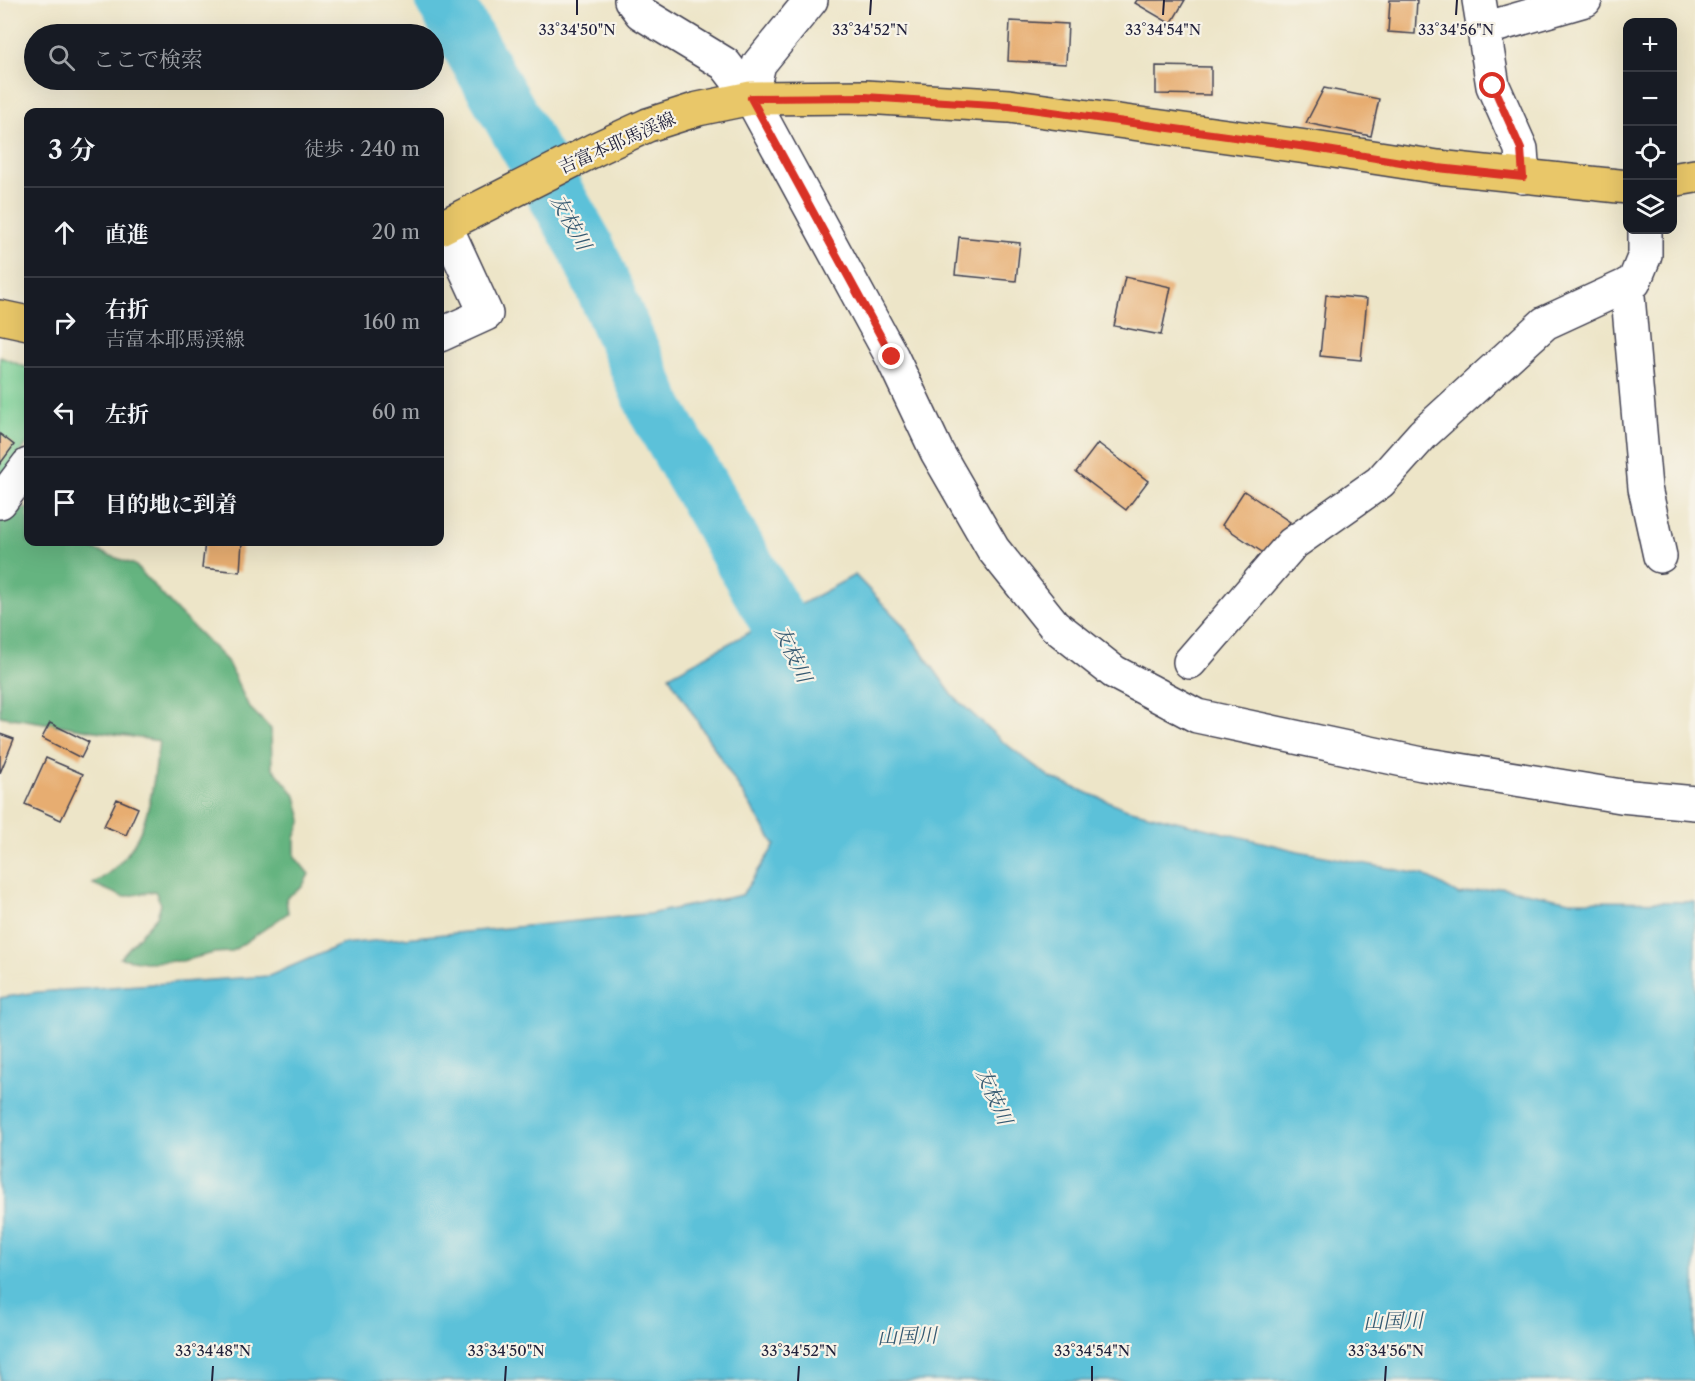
<!DOCTYPE html>
<html lang="ja">
<meta charset="utf-8">
<style>
body{margin:0;font-family:"Libre Caslon Text","Noto Serif JP",serif;background:#20242c;color:#f1f3f6}
.controls{position:absolute;right:18px;top:18px;display:grid;overflow:hidden;border-radius:12px;box-shadow:0 6px 24px #0002}
.controls button{width:54px;height:54px;display:grid;place-items:center;padding:0;border:0;border-bottom:2px solid #363941;background:#171b24;color:#f1f3f6;font:30px sans-serif}
.stop{position:absolute;width:18px;height:18px;margin:-14px;border:4px solid #d93025;border-radius:50%;background:#fff}
.stop.end{background:#d93025;border-color:#fff;box-shadow:0 2px 6px #0008}
.list{margin:0;padding:0;list-style:none}
h2{display:flex;justify-content:space-between;align-items:center;height:78px;margin:0;padding:0 24px;font-size:26px}
h2 small{font-size:20px;font-weight:400;color:#9ea1a6}
.list li{display:grid;grid-template-columns:39px 1fr auto;gap:18px;align-items:center;box-sizing:border-box;height:90px;padding:0 24px;border-top:2px solid #363941}
.list b{display:block;font-size:22px;white-space:nowrap}
.list p{margin:0;font-size:20px;white-space:nowrap;color:#9ea1a6}
.list em{font-size:20px;font-style:normal;color:#9ea1a6}
.icon{flex:none;width:33px;height:33px;fill:none;stroke:currentColor;stroke-width:2;stroke-linecap:round;stroke-linejoin:round}
.map{position:relative;flex:none;width:1695px;height:1381px;overflow:hidden}
.search{position:absolute;background:#171b24;box-shadow:0 6px 24px #0002;left:24px;top:24px;width:420px;height:66px;display:flex;align-items:center;gap:15px;box-sizing:border-box;padding:0 21px;border-radius:33px;color:#9ea1a6;font-size:22px}
.panel{position:absolute;background:#171b24;box-shadow:0 6px 24px #0002;left:24px;top:108px;width:420px;height:438px;border-radius:12px}
.map>svg:first-child{display:block}
</style>
<div class="map">
<svg width="1695" height="1381" viewBox="0 0 1695 1381">
<rect width="100%" height="100%" fill="#f7f3e8"/>
<filter id="ink" filterUnits="userSpaceOnUse"><feTurbulence type="fractalNoise" baseFrequency=".0167" numOctaves="2"/><feDisplacementMap in="SourceGraphic" scale="12" xChannelSelector="R" yChannelSelector="G"/><feConvolveMatrix kernelMatrix="1 2 1 2 8 2 1 2 1" color-interpolation-filters="sRGB"/></filter>
<filter id="wash" filterUnits="userSpaceOnUse"><feTurbulence type="fractalNoise" baseFrequency=".008" numOctaves="4" result="noise"/><feDisplacementMap in="SourceGraphic" scale="24" xChannelSelector="R" yChannelSelector="G"/><feGaussianBlur stdDeviation="1.35" result="paint"/><feColorMatrix in="noise" values="0 0 0 0 0 0 0 0 0 0 0 0 0 0 0 0 0 1.4 0 .05"/><feComposite in="paint" operator="in"/></filter>
<g filter="url(#wash)">
<rect width="100%" height="100%" fill="#ede5c8"/>
<path fill="#7cd297" stroke="#4f7a69" stroke-width="1.5" d="M0,357L28,368V442L0,481Z"/>
<path fill="#65b480" stroke="#446b5e" stroke-width="1.5" d="M28,508V542H80L82,545L135,565L178,612L227,661L249,707L271,729L272,767L296,796L302,820L295,838V857L309,874L302,887L286,898L288,913L231,952L214,953L182,961L145,962L120,958L157,916L161,904L155,891L123,897L93,884C149,851 151,799 159,741L0,716V509Z"/>
<path fill="#5bc1d9" stroke="#3e728a" stroke-width="1.5" d="M855,575L902,624L953,696L1002,741L1051,778L1127,809L1298,851L1424,875L1459,895L1500,887L1570,901L1695,902V1381H0V998L38,992L269,976L343,944L649,914L742,895L775,845L669,676Z"/>
<g fill="none" stroke-linecap="round" stroke-linejoin="round">
<path stroke="#5bc1d9" stroke-width="57" d="M444,0L586,247L657,411L779,623L809,690"/>
</g>
<g id="blocks">
<path fill="#e7ad71" d="M1137,0H1185L1171,24L1135,3Z
M1390,0H1417L1415,34L1388,32Z
M1010,21L1068,24L1066,64L1008,61Z
M1156,66L1211,67V95L1156,94Z
M1324,88L1379,99L1371,136L1306,123Z
M959,237L1020,243L1016,281L955,275Z
M1125,277L1171,287L1161,335L1114,326Z
M1326,295L1367,299L1361,360L1320,356Z
M0,434L14,445L0,464Z
M1098,443L1148,481L1126,510L1076,472Z
M1244,491L1290,522L1268,556L1222,525Z
M205,542H242L240,572L202,568Z
M50,723L89,742L81,758L42,738Z
M0,734L14,739L0,773Z
M46,758L83,774L61,820L25,804Z
M117,799L138,808L126,835L104,826Z"/>
</g>
</g>
<g filter="url(#ink)">
<use href="#blocks" fill-opacity="0" stroke="#403f50" stroke-width="1.5"/>
<g fill="none" stroke-linecap="round" stroke-linejoin="round">
<defs>
<path id="minor" d="M631,0L641,13L725,64L751,98L892,357L937,452L993,549L1054,625L1114,672L1197,716L1422,764L1621,796L1695,803
M1479,0L1493,86L1521,149L1523,177
M1484,29L1585,0
M751,98L759,64L811,0
M1627,285L1645,488L1660,556
M440,335L486,314L445,225
M0,502L28,465
M1190,662L1292,544L1380,482L1423,434L1545,323L1634,282L1645,255V230"/>
<path id="major" d="M1672,180L1695,176
M440,228L596,149L648,125L698,109L751,98L865,97L1009,106L1314,148L1438,167L1628,187
M0,317L28,323"/>
</defs>
<use href="#minor" stroke="#403f50" stroke-width="36"/>
<use href="#major" stroke="#403f50" stroke-width="36"/>
<use href="#minor" stroke="#fff" stroke-width="33"/>
<use href="#major" stroke="#e9c769" stroke-width="33"/>
</g>
</g>
<g fill="none" stroke-linecap="round" stroke-linejoin="round" filter="url(#ink)">
<path stroke="#d93025" stroke-width="8" d="M892,357L751,98L865,97L1009,106L1314,148L1438,168L1523,177L1521,149L1493,86"/>
</g>
<path fill="none" stroke="#22223b" stroke-width="2" d="M577,15V0M870,15L871,0M1163,15L1164,0M1456,15L1457,0M212,1381L213,1366M505,1381L506,1366M798,1381L799,1366M1092,1381V1366M1385,1381L1386,1366"/>
<g text-anchor="middle" dominant-baseline="central" stroke-width="4.5" stroke-linejoin="round" paint-order="stroke">
<g font-size="18" fill="#22223b" stroke="#f7f3e8">
<text transform="translate(617 143) rotate(-24)">吉富本耶馬渓線</text>
</g>
<g font-size="20" font-style="italic" fill="#365a72" stroke="#f7f3e8">
<text transform="translate(571 222) rotate(61)">友枝川</text>
<text transform="translate(793 654) rotate(65)">友枝川</text>
<text transform="translate(994 1096) rotate(66)">友枝川</text>
<text transform="translate(1393 1321) rotate(-2)">山国川</text>
<text transform="translate(907 1336) rotate(-2)">山国川</text>
</g>
</g>
<g font-size="15" text-anchor="middle" fill="#22223b" stroke="#f7f3e8" stroke-width="4.5" stroke-linejoin="round" paint-order="stroke">
<text x="577" y="35">33°34'50"N</text>
<text x="870" y="35">33°34'52"N</text>
<text x="1163" y="35">33°34'54"N</text>
<text x="1456" y="35">33°34'56"N</text>
<text x="213" y="1356">33°34'48"N</text>
<text x="506" y="1356">33°34'50"N</text>
<text x="799" y="1356">33°34'52"N</text>
<text x="1092" y="1356">33°34'54"N</text>
<text x="1386" y="1356">33°34'56"N</text>
</g>
</svg>
<div class="controls">
<button>+</button>
<button>−</button>
<button><svg class="icon" aria-label="locate" viewBox="0 0 24 24"><circle cx="12" cy="12" r="6"/><path d="M12 2v4M12 18v4M2 12h4M18 12h4"/></svg></button>
<button><svg class="icon" aria-label="layers" viewBox="0 0 24 24"><path d="M12 4l9 5-9 5-9-5zM3 14l9 5 9-5"/></svg></button>
</div>
<div class="stop" style="left:1493px;top:86px"></div>
<div class="stop end" style="left:892px;top:357px"></div>
<div class="search"><svg class="icon" aria-label="search" viewBox="0 0 24 24"><circle cx="10" cy="10" r="6"/><path d="M15 15l6 6"/></svg>ここで検索</div>
<section class="panel">
<h2>3 分<small>徒歩 · 240 m</small></h2>
<ul class="list">
<li><svg class="icon" aria-label="ahead" viewBox="0 0 24 24"><path d="M12 20V5M6 11l6-6 6 6"/></svg><div><b>直進</b></div><em>20 m</em></li>
<li><svg class="icon" aria-label="right" viewBox="0 0 24 24"><path d="M7 20v-9h11M14 6l5 5-5 5"/></svg><div><b>右折</b><p>吉富本耶馬渓線</p></div><em>160 m</em></li>
<li><svg class="icon" aria-label="left" viewBox="0 0 24 24"><path d="M17 20v-9H6M10 6l-5 5 5 5"/></svg><div><b>左折</b></div><em>60 m</em></li>
<li><svg class="icon" aria-label="arrive" viewBox="0 0 24 24"><path d="M6 21V4h12l-3 4 3 4H6"/></svg><div><b>目的地に到着</b></div></li>
</ul>
</section>
</div>
